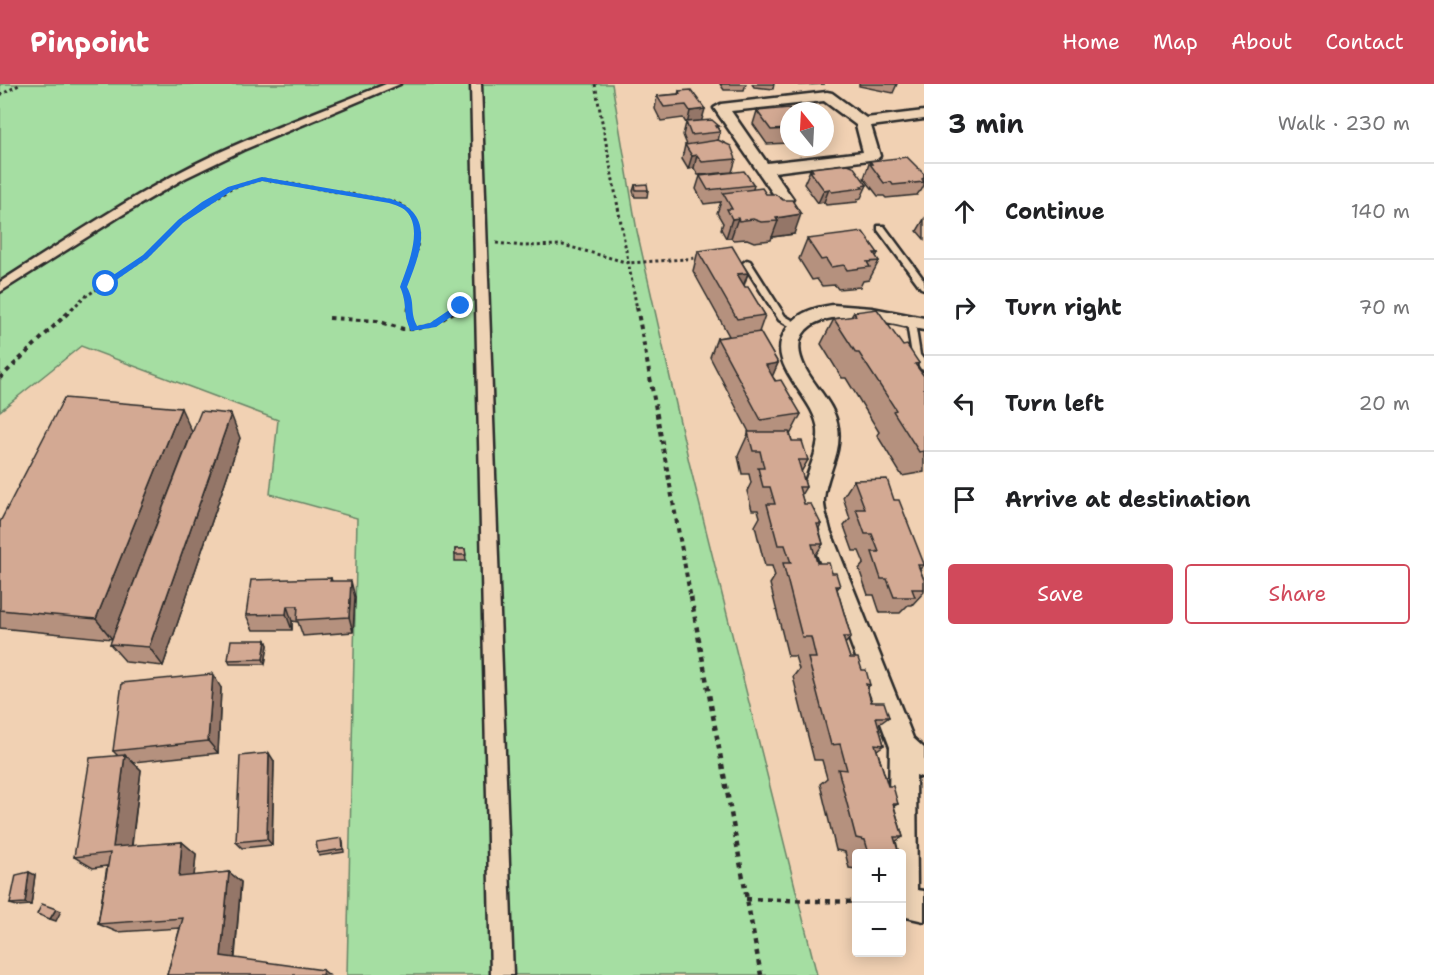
<!DOCTYPE html>
<meta charset="utf-8">
<style>
body{margin:0;font-family:"Shantell Sans",sans-serif;background:#f6f6f6;color:#202124}
.controls{position:absolute;right:18px;bottom:18px;display:grid;overflow:hidden;border-radius:6px;box-shadow:0 3px 15px #0003}
.controls button{width:54px;height:54px;display:grid;place-items:center;padding:0;border:0;border-bottom:2px solid #e0e0e0;background:#fff;color:#202124;font:30px sans-serif}
.compass{position:absolute;left:780px;top:18px;width:54px;height:54px;border-radius:50%;background:#fff;box-shadow:0 3px 15px #0003;rotate:342deg}
.stop{position:absolute;width:18px;height:18px;margin:-14px;border:4px solid #1a73e8;border-radius:50%;background:#fff}
.stop.end{background:#1a73e8;border-color:#fff;box-shadow:0 2px 6px #0008}
.list{margin:0;padding:0;list-style:none}
h2{display:flex;justify-content:space-between;align-items:center;height:78px;margin:0;padding:0 24px;font-size:26px}
h2 small{font-size:20px;font-weight:400;color:#757577}
.list li{display:grid;grid-template-columns:39px 1fr auto;gap:18px;align-items:center;box-sizing:border-box;height:96px;padding:0 24px;border-top:2px solid #e0e0e0}
.list b{display:block;font-size:22px;white-space:nowrap}
.list em{font-size:20px;font-style:normal;color:#757577}
.actions{display:flex;gap:12px;padding:18px 24px}
.actions a{flex:1;padding:14px 0;border:2px solid #d1495b;border-radius:6px;text-align:center;font-size:21px;color:#d1495b}
.actions .main{background:#d1495b;color:#fff}
.icon{flex:none;width:33px;height:33px;fill:none;stroke:currentColor;stroke-width:2;stroke-linecap:round;stroke-linejoin:round}
.map{position:relative;flex:none;width:924px;height:891px;overflow:hidden}
header{display:flex;align-items:center;gap:36px;box-sizing:border-box;height:84px;padding:0 30px;background:#d1495b;color:#fff}
header strong{font-size:28px}
nav{display:flex;gap:33px;margin-inline-start:auto;font-size:21px}
main{display:flex}
aside{flex:1;background:#fff}
.map>svg:first-child{display:block}
</style>
<header>
<strong>Pinpoint</strong>
<nav><a>Home</a><a>Map</a><a>About</a><a>Contact</a></nav>
</header>
<main>
<div class="map">
<svg width="924" height="891" viewBox="0 0 924 891">
<rect width="100%" height="100%" fill="#f1d1b3"/>
<filter id="ink" filterUnits="userSpaceOnUse"><feTurbulence type="fractalNoise" baseFrequency=".0167" numOctaves="2"/><feDisplacementMap in="SourceGraphic" scale="12" xChannelSelector="R" yChannelSelector="G"/><feConvolveMatrix kernelMatrix="1 2 1 2 8 2 1 2 1" color-interpolation-filters="sRGB"/></filter>
<g filter="url(#ink)">
<path fill="#a5dea2" stroke="#688466" stroke-width="1.5" d="M0,0H612L637,147L689,378L817,891H347L357,434L270,410L278,336L81,262L0,327Z"/>
<g fill="none" stroke-linecap="round" stroke-linejoin="round">
<defs>
<path id="service" d="M878,142H884L924,196V205L921,204L878,146Z
M747,176L750,177L785,232L799,240V244H793L779,236L743,179Z
M911,236L915,239L920,271L924,276V286L921,285L912,271L907,239Z"/>
<path id="pedestrian" d="M386,0H400L243,66L185,94L122,131L0,208V198C58,161 115,123 176,90C243,54 316,29 386,0Z
M471,0H481L513,891H491Z"/>
<path id="minor" d="M827,8L832,9L866,34L924,27V35L871,42L880,72L877,75L774,88L793,115L791,118H779L714,24L721,20ZM824,17L856,41L863,68L767,79L731,27Z
M833,221L872,224L924,234V246C893,241 824,218 803,250C796,261 800,274 805,284C816,305 835,320 838,344C842,369 826,391 824,415C823,425 828,436 830,446L913,654L924,664V694L916,691L917,806L924,807V837L902,832V770H888L890,663L808,446C806,437 802,428 802,419C801,394 820,372 818,346C815,312 763,281 786,246C798,228 813,224 833,221Z"/>
</defs>
<use href="#service" stroke="#2b2b2b" stroke-width="5"/>
<use href="#pedestrian" stroke="#2b2b2b" stroke-width="5"/>
<use href="#minor" stroke="#2b2b2b" stroke-width="5"/>
<path stroke="#2b2b2b" stroke-width="3" stroke-dasharray="3 3" stroke-linecap="butt" d="M595,0L637,225
M0,11L21,0
M496,159L523,162L563,161L629,179L699,174
M72,225L83,214L146,173L181,137L231,104L262,95L391,117C396,119 404,121 408,126C429,145 412,181 404,203L410,216L409,225
M460,225L464,222"/>
<path stroke="#2b2b2b" stroke-width="4" stroke-dasharray="4.5 4.5" stroke-linecap="butt" d="M409,223L408,231L414,245
M637,223L691,515
M329,234L377,237L403,245H414L433,241L462,223
M0,294L74,223"/>
<path stroke="#2b2b2b" stroke-width="4.5" stroke-dasharray="5 5" stroke-linecap="butt" d="M691,513L761,891
M746,815L856,818"/>
<use href="#service" fill="#eed3b5" fill-rule="evenodd"/>
<use href="#pedestrian" fill="#eed3b5" fill-rule="evenodd"/>
<use href="#minor" fill="#eed3b5" fill-rule="evenodd"/>
</g>
<path fill="#b5917e" stroke="#2b2b2b" stroke-width="1.5" d="M720,0H746L744,6H724Z
M752,0H774L773,5L754,3Z
M798,0H825L799,1Z
M859,0H897L893,9L859,2Z
M679,7L702,37L719,42L718,45L720,48L718,57L736,75L732,88L698,91L694,84L688,85L682,75L685,61H687L683,51L686,39L683,34L661,37L655,25L657,12L678,10Z
M757,27H789V59L767,60L753,40Z
M870,77L924,90V101L921,107L919,108L917,111L886,114L884,112H878L864,94Z
M811,84L867,101L861,114L858,115L857,118L826,121L824,118L818,119L804,100Z
M700,92L754,101L753,105L794,150L772,153L771,156L754,158L747,155L733,156L731,154H726L721,145L723,139L717,129L721,118L704,120L696,105Z
M635,101L648,106L647,113H635L633,107Z
M924,135V155L917,147Z
M807,155L878,169L876,173L879,177L869,196L863,197L860,203L838,205L835,201L822,202L817,195L812,196L799,175Z
M698,167L748,189L744,202L765,231L759,248L778,279L772,292L801,330L791,349H790L792,357L808,376L801,388L806,403L801,411L804,420L821,440L819,444L823,460L815,472L817,479L832,489L840,502L837,505L851,553L845,560L850,574L862,586L870,601L867,604L871,618L889,633L878,641L884,661L877,666L888,702L898,720L894,722L903,753L896,757L899,770H856V785L849,784L845,768L836,766L820,700L827,694L822,676H814L793,593L799,585L795,572H788L770,500L775,492L772,482H765L755,442L760,433L758,426H752L747,407L751,399L749,390H742L738,372L749,348L710,273L717,254L729,252L693,187Z
M854,228L903,262L919,279L917,282L924,292V388L902,392L877,351L879,348L846,294H842L821,260L834,235L851,233Z
M192,348L112,555L0,544V438Z
M240,354L163,582L126,578L110,560Z
M854,396L894,416L924,481L920,485L924,496V508L912,521H908L900,529H880L874,511H868L859,485L864,479L859,467H853L844,442L850,435L843,413Z
M455,465H465L466,477H455Z
M331,494L332,497L355,513L353,548L303,552L298,538L292,537V546H253L246,531Z
M266,556L268,561L265,580H230L228,576Z
M221,604L218,669L133,678L141,686L132,762L182,758L196,770L194,792L229,788L241,798L235,873L167,891L180,844L117,848L98,840L107,782L93,784L74,773L118,672L113,667Z
M274,677L272,761L242,764L236,758Z
M343,757L344,768L319,772L318,769Z
M35,791L31,821L17,822L10,820Z"/>
<path fill="#947667" stroke="#2b2b2b" stroke-width="1.5" d="M705,25L701,39L687,41L690,27Z
M697,71L694,84L688,85L692,72Z
M829,105L824,118L818,119L824,106Z
M801,130L794,150L772,153L778,137L776,134Z
M738,134L731,154H726L732,135Z
M748,189L741,208L737,190Z
M778,279L770,298L766,281Z
M181,324L192,348L112,555L96,535Z
M231,330L240,354L163,582L149,563Z
M351,497L355,513L353,548L349,533Z
M287,522L292,537V546L286,530Z
M266,556L268,561L265,580L263,575Z
M213,590L221,604L218,669L208,657Z
M269,669L274,677L272,761L267,755Z
M125,671L141,686L130,774L113,763Z
M182,758L196,770L193,803L179,793Z
M29,788L35,791L31,821L25,819Z
M229,788L241,798L234,878L221,872Z
M56,825L61,827L56,837L50,835Z
M323,886L329,891H322Z"/>
<path fill="#d3a993" stroke="#2b2b2b" stroke-width="1.5" d="M691,6L705,25L690,27L686,21L664,23L657,12L680,10L679,7Z
M789,24L791,27H789V45L771,46L757,27Z
M712,36L719,42H716L720,48L691,51L686,38Z
M718,56L731,62L736,75L702,78L697,71L692,72L685,61Z
M907,73L924,90V94L922,95L924,98L893,101L891,98L884,99L870,80H872L870,77Z
M848,80L853,82L867,101L861,102L863,104L832,108L829,105L824,106L810,87H813L811,84Z
M744,87L754,101L708,106L700,92Z
M647,100L648,106H636L635,101Z
M762,104L766,110H775L783,116H792L801,130L776,134L778,137L761,138L753,135L739,137L738,134L732,135L727,125H732L723,109Z
M863,148L878,169H874L879,177L867,178L870,183L847,186L844,181L831,183L826,175L821,176L807,155Z
M732,162L748,189L737,190L745,203H748L765,231L737,235L698,167Z
M877,225L903,262L907,261L919,279L915,280L924,292V367L919,368L893,327L896,326L859,269H856L834,235L856,232L854,228Z
M760,248L778,279L766,281L775,297L781,296L801,330L761,336L717,254Z
M64,314L181,324L96,535L0,526V438Z
M201,327L231,330L149,563L110,560L190,354Z
M748,348H789L792,357H802L808,376H798L806,403H799L804,420H811L821,440H817L823,460H812L817,479H829L832,489H836L840,502H836L851,553H843L850,574H858L862,586H866L870,601L866,600L871,618H884L889,633H876L884,661L875,660L888,702H893L898,720H893L903,753H894L899,770H869L865,756L856,754L838,685L847,686L840,660L831,661L808,574H816L811,553H802L783,479H791L785,461H778L767,420H775L770,403H763L758,384H764L760,367H753Z
M887,395L894,416H899L924,480V481H918L924,496V505H912L915,513H894L887,495H881L872,468H879L872,450H865L856,425H865L854,396Z
M455,465H465L466,471H455Z
M331,494L330,497H351L349,533L297,536L298,522H287L286,530L246,531L251,496Z
M231,556H266L263,575L228,576Z
M213,590L208,657L113,667L122,599Z
M269,669L267,755L236,758L240,672Z
M125,671L113,763L182,758L179,793L229,788L221,872L323,886L322,891H167L183,834L98,840L110,769L74,773L90,674Z
M342,754L343,765L318,769L316,758Z
M29,788L25,819L10,820L16,791Z
M42,820L56,825L50,835L37,830Z"/>
</g>
<path fill="#1a73e8" d="M262,93L391,115C437,130 420,169 407,203C416,220 409,226 417,242L430,239L458,220H464V224L436,243L411,247C402,230 408,220 400,203C407,183 424,145 406,127C402,123 395,121 389,119L262,97L233,106L183,139L148,174L109,201H103V198L143,171L178,136L202,118L228,103Z"/>
</svg>
<div class="controls">
<button>+</button>
<button>−</button>
</div>
<svg class="compass" viewBox="-18 -18 36 36"><path d="M0-13l5 13h-10z" fill="#e53935"/><path d="M0 13l5-13h-10z" fill="#757577"/></svg>
<div class="stop" style="left:106px;top:200px"></div>
<div class="stop end" style="left:461px;top:222px"></div>
</div>
<aside>
<h2>3 min<small>Walk · 230 m</small></h2>
<ul class="list">
<li><svg class="icon" aria-label="ahead" viewBox="0 0 24 24"><path d="M12 20V5M6 11l6-6 6 6"/></svg><div><b>Continue</b></div><em>140 m</em></li>
<li><svg class="icon" aria-label="right" viewBox="0 0 24 24"><path d="M7 20v-9h11M14 6l5 5-5 5"/></svg><div><b>Turn right</b></div><em>70 m</em></li>
<li><svg class="icon" aria-label="left" viewBox="0 0 24 24"><path d="M17 20v-9H6M10 6l-5 5 5 5"/></svg><div><b>Turn left</b></div><em>20 m</em></li>
<li><svg class="icon" aria-label="arrive" viewBox="0 0 24 24"><path d="M6 21V4h12l-3 4 3 4H6"/></svg><div><b>Arrive at destination</b></div></li>
</ul>
<div class="actions"><a class="main">Save</a><a>Share</a></div>
</aside>
</main>
